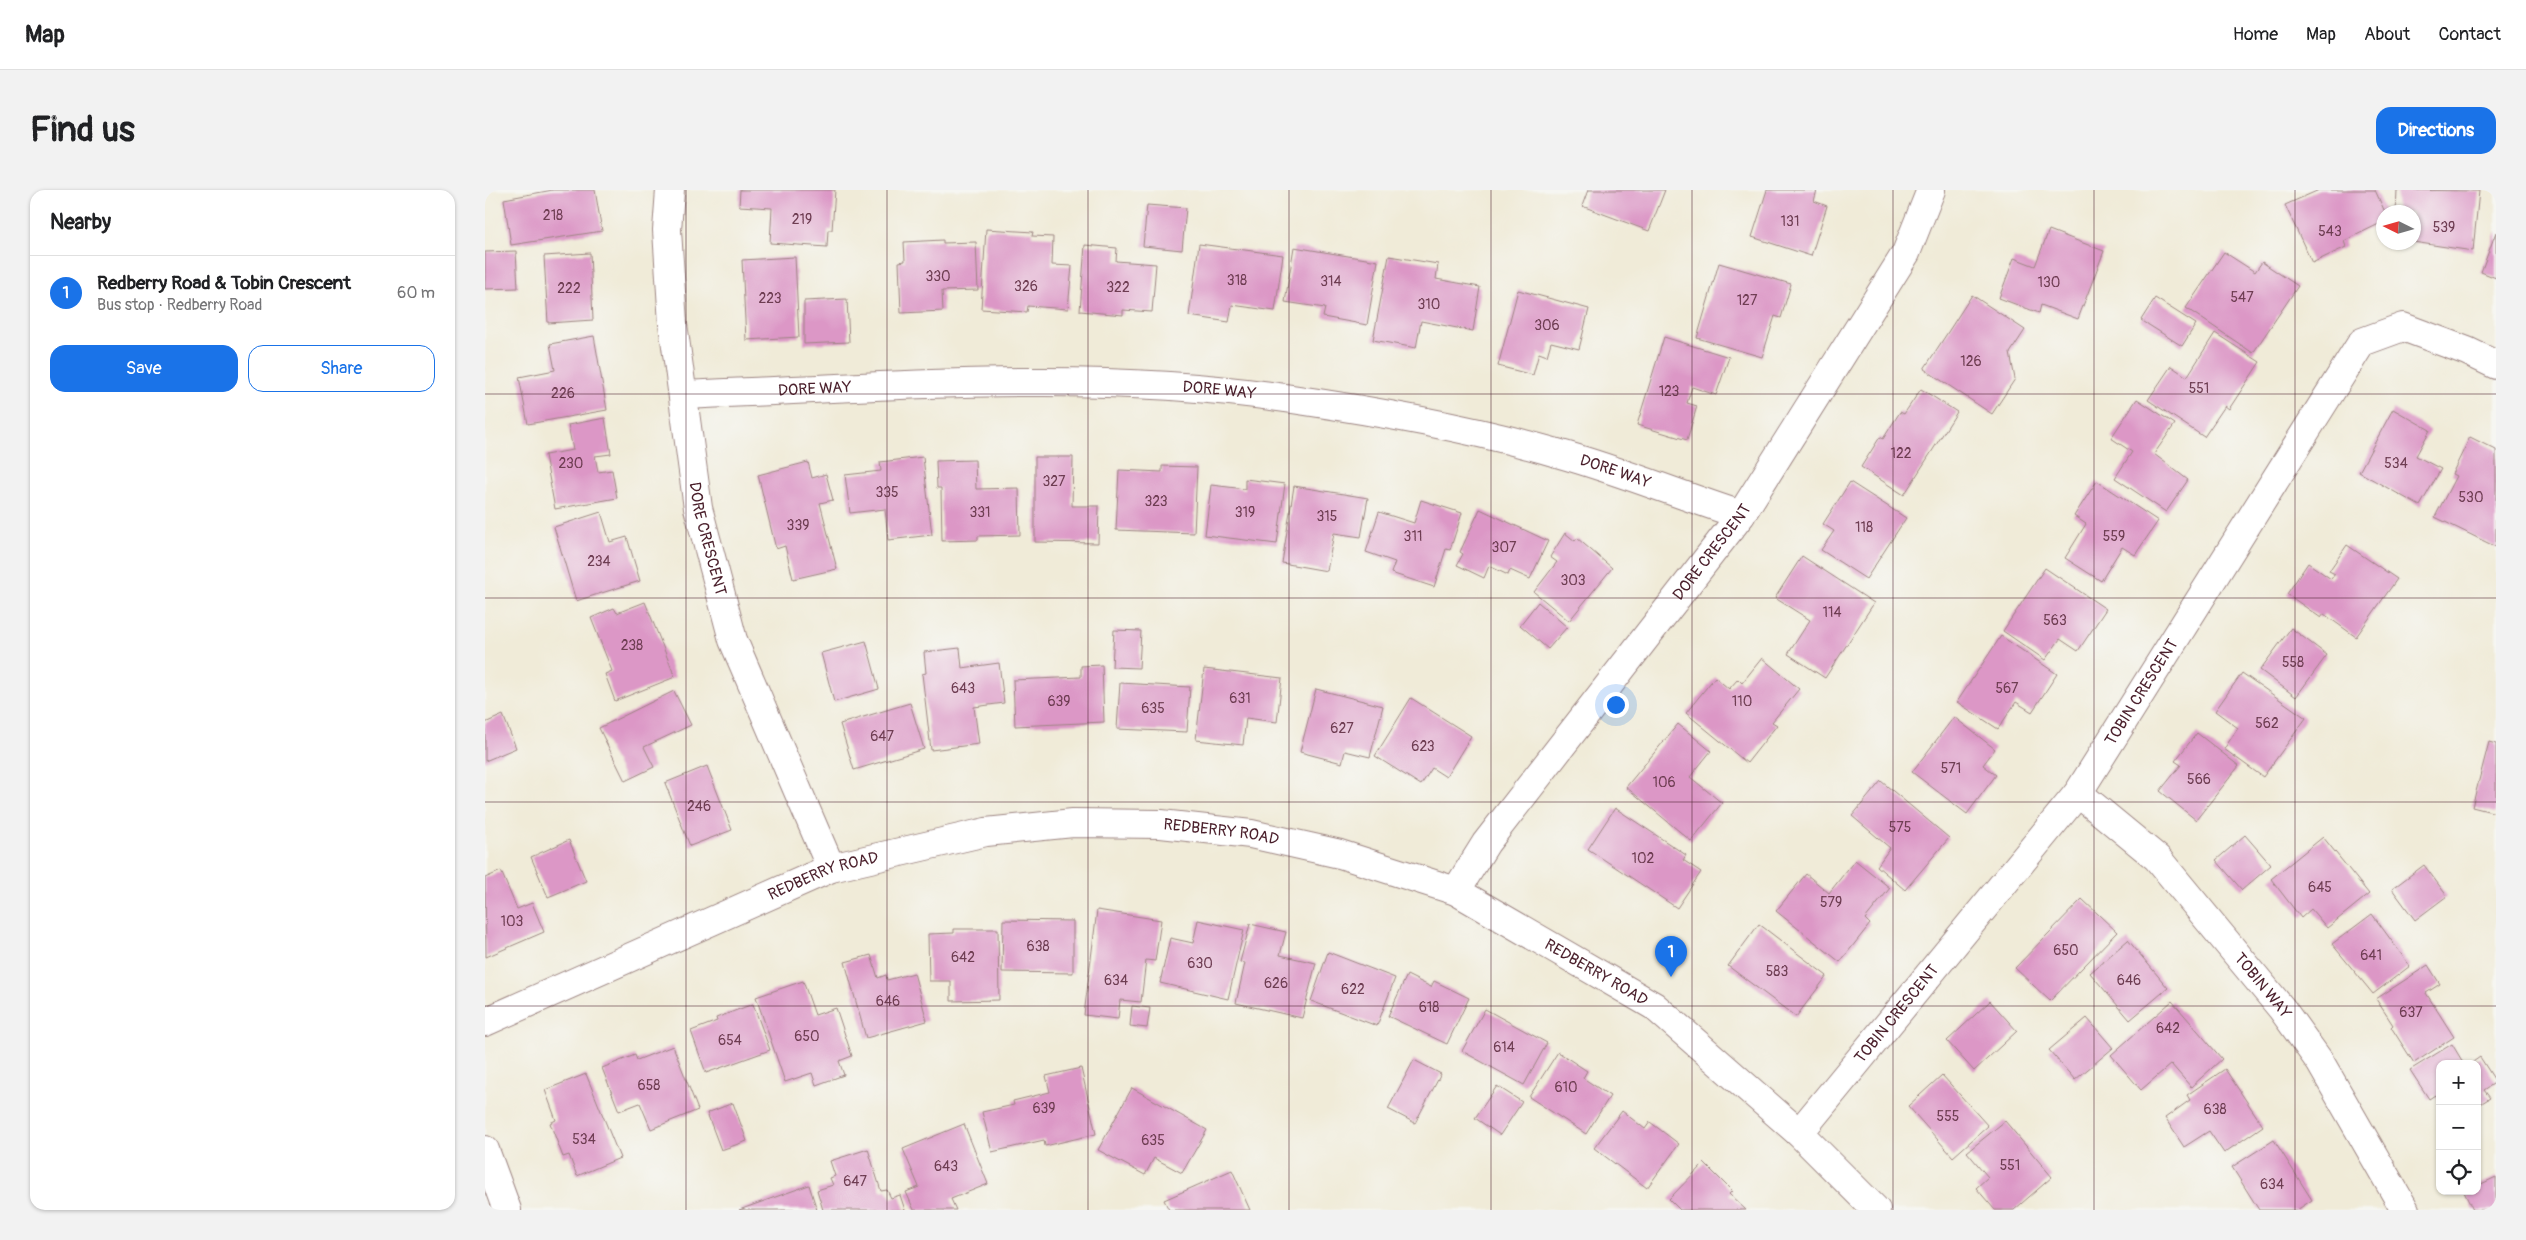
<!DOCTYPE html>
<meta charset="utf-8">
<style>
body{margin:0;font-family:Pangolin,sans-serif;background:#f2f2f2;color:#202124}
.controls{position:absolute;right:15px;bottom:15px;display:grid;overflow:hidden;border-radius:10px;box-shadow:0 1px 4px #0004}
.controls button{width:45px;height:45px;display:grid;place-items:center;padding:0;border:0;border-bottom:1px solid #e0e0e0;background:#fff;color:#202124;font:25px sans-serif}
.compass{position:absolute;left:1891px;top:15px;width:45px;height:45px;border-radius:50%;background:#fff;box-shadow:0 1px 4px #0004;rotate:275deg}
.you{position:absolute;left:1130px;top:514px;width:18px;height:18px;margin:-12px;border:4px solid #fff;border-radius:50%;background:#1a73e8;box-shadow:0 0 0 8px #1a73e833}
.badge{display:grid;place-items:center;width:32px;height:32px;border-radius:50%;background:#1a73e8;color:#fff;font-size:16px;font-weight:700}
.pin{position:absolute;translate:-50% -41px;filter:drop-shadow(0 1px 2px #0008)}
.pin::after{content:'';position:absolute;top:26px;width:18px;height:15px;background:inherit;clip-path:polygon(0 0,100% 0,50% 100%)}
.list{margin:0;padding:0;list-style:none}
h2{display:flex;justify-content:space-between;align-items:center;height:65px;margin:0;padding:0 20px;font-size:21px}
h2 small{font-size:16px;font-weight:400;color:#757577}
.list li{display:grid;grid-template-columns:32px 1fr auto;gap:15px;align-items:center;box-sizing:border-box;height:75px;padding:0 20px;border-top:1px solid #e0e0e0}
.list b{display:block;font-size:19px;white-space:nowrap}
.list p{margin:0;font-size:16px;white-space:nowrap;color:#757577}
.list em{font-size:16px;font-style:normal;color:#757577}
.actions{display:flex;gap:10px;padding:15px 20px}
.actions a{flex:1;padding:11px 0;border:1px solid #1a73e8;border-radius:15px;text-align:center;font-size:18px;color:#1a73e8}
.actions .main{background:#1a73e8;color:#fff}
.icon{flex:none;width:28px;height:28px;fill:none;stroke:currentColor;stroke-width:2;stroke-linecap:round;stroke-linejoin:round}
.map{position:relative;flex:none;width:2011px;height:1020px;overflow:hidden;border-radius:15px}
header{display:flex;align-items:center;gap:30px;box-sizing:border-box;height:70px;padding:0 25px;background:#fff;border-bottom:1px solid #e0e0e0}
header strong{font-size:24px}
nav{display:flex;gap:28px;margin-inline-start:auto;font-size:18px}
.intro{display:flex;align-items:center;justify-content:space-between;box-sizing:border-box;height:120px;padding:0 30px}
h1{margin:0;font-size:35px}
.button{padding:12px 22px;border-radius:15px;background:#1a73e8;color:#fff;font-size:18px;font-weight:700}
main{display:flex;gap:30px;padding:0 30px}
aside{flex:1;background:#fff;border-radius:15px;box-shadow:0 1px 4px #0004}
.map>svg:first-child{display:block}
</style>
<header>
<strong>Map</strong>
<nav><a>Home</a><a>Map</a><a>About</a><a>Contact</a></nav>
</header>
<div class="intro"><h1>Find us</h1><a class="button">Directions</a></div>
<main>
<aside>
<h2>Nearby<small></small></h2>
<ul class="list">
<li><span class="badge">1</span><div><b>Redberry Road &amp; Tobin Crescent</b><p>Bus stop · Redberry Road</p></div><em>60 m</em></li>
</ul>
<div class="actions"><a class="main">Save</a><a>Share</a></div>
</aside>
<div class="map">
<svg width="2011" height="1020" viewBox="0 0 2011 1020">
<rect width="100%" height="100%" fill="#f6f6f2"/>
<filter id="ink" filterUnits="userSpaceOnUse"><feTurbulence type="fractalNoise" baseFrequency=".02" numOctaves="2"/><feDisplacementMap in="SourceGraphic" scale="10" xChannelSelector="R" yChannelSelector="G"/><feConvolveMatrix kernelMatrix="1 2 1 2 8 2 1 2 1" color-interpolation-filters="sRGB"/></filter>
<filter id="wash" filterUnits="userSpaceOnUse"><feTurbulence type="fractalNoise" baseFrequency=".0096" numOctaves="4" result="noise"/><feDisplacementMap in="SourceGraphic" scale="20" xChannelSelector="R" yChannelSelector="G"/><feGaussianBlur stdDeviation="1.12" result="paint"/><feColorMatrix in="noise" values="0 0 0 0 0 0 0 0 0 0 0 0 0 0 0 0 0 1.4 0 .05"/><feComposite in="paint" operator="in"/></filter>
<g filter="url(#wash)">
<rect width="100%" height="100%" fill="#f0ebd8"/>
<g id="blocks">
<path fill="#dc97c6" d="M68,0H110L117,41L26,55L19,9Z
M255,0H350L347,40H343L342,57L285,53L287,18L254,16Z
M1103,0H1180L1164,41L1097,16Z
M1282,0H1332L1329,11L1342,16L1326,66L1267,47Z
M1834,0H1890L1900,22H1898V32L1859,51L1861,57L1827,73L1800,15Z
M1912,0L1994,1L1988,61L1928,52V22H1911Z
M662,15L701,18L697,60L658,56Z
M501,39L548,42L547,46L568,47L567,75L587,76L583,119L543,116L542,122L496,119Z
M1564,40L1619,61L1593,129L1556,115L1554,123L1514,108L1529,68L1550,76Z
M2011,42V88L1996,82Z
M458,50V53L491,52L493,100L457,101L458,121L416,123L414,72L420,71L419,52Z
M714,54L798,65L790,121L747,115L744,132L704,126Z
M600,55L632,58L631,71L671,74L667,122L638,120V125L595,121Z
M809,57L893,71L882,135L838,127L840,118L800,112Z
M31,61L33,98L0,99V62Z
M1739,62L1770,82L1777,72L1813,96L1768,163L1701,118Z
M105,63L108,130L63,133L59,66Z
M904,66L953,74L951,89L995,97L988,141L936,131L931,158L888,150Z
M310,67L314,147L261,150L257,70Z
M1234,73L1306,94L1296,128L1290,126L1277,167L1212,148Z
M1033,100L1104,119L1094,159L1066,152L1062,166L1054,163L1048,185L1013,176Z
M1487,105L1540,140L1525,163L1530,189L1507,224L1439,179Z
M1670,108L1711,134L1697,156L1656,130Z
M362,109L364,152L319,154V111Z
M1730,143L1775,172L1744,219L1740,216L1719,247L1663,210L1686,176L1702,187Z
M109,146L122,220L43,234L34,187L70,180L65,154Z
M1179,147L1244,167L1231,205L1207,197L1202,213L1212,216L1202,250L1152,235Z
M1436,199L1472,222L1419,305L1376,277L1395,247L1398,249L1415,222L1419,224Z
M1652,209L1690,234L1669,264L1703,290L1681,322L1630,288L1647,262L1626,248Z
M1908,219L1945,240L1931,266L1956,279L1935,316L1874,282Z
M120,228L126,264L110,266L113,282L127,280L132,308L70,319L60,265L88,260L83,235Z
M1985,247L2011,260V357L1950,327L1971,286L1967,284Z
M438,267L447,345L403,350L400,319L365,323L360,285L396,281L395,272Z
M550,267H588L587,316H614L613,353L550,352Z
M490,270L491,299L534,298L535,345L493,346V350L457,351L456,298H452L451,271Z
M323,272L327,288L341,284L348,310L335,313L352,379L308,389L300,356L291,359L273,285Z
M677,276L712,277L709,343L631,340L634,280L677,282Z
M760,289L800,294L792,354L720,345L726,295L760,299Z
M1612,291L1673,331L1650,365L1637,357L1616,391L1580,368L1601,334L1589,326Z
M1365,292L1421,328L1381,389L1336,360L1349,341L1338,334Z
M809,296L883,308L876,347L849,343L842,381L797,373Z
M936,310L977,323L965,360L961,359L949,397L906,383L910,372L881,362L894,322L929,333Z
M995,319L1063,351L1045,389L1025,380L1023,385L1004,376L999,388L972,375L978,364L975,362Z
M116,322L125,352L142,347L155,391L91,411L69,337Z
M1080,343L1090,351L1092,348L1127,378L1084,431L1049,402L1072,372L1065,367Z
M1862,355L1912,389L1871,447L1839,424L1836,428L1802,404L1823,373L1846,389L1850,384L1844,381Z
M1317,366L1389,413L1340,488L1303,464L1325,430L1290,408Z
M1560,378L1621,419L1593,461L1575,449L1560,470L1518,441Z
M160,412L190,487L130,511L120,484L127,481L106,428L129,418L132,423Z
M1053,412L1082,437L1063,459L1035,435Z
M1806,438L1842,465L1811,507L1775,480Z
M629,440L656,441L654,478L627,477Z
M1516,446L1572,484L1547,522L1531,512L1513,539L1472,512Z
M381,451L394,499L349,512L336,463Z
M475,458L477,478L514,473L519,513L489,517L494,554L446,560L437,484L441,483L439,462Z
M1277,468L1314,499L1287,532L1292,535L1262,573L1201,523L1230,487L1244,499L1253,489L1257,493Z
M617,475L619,532L530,536L528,490L596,487V476Z
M719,479L797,488L792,532L761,528L758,555L711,550Z
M1757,483L1821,528L1778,587L1739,559L1753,538L1730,521Z
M635,493L705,497L702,542L632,539Z
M831,499L898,516L885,567L860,561L857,573L815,562Z
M189,501L206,535L159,557L169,577L140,591L114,538Z
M926,508L986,546L961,587L947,578L936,595L890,566Z
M425,513L439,559L369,580L355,534Z
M18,525L31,558L0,571V533Z
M1469,527L1510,559L1498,575L1511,585L1482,624L1427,582Z
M1193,534L1226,561L1205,587L1237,613L1206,651L1141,597Z
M1712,543L1754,576L1711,630L1675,601L1696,575L1690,571Z
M2004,552L2011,554V623L1987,617Z
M222,576L247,640L205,656L180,593Z
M1396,591L1464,648L1420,700L1392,676L1405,658L1367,626Z
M1130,618L1201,665L1198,670L1216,682L1192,718L1103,659Z
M1760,645L1786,675L1757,700L1731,670Z
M1838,647L1884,704L1842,738L1826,719L1816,728L1786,689Z
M84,650L101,691L63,707L46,667Z
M1370,670L1405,698L1380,729L1385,734L1355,772L1291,721L1321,684L1344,703Z
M1939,675L1962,706L1930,730L1907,699Z
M16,681L32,719L47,713L59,742L1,767L0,688Z
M1597,709L1632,742L1565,811L1530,778Z
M612,720L676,730L670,771L661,770L656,812L635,810L633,829L599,825Z
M1887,724L1925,776L1888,804L1847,754Z
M518,730L588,731V783L517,782Z
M713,730L759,740L743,809L675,793L685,748L708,753Z
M765,734L801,742L795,765L831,773L817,828L751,813L760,773L755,772Z
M1274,734L1342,786L1311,827L1243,776Z
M469,739H513L514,810L466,811V791H444L443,744L469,743Z
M1643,750L1683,798L1645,830L1605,783Z
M843,762L910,788L892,836L826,811Z
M386,765L393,788L401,785L402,790L429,783L442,831L381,848L360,772Z
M1943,775L1955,794L1941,803L1969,847L1929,873L1906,837L1908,835L1891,809Z
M922,785L946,797L949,791L984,808L962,854L903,826Z
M318,791L330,825L351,818L367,866L354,871L359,885L331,895L327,883L300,892L271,807Z
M1505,811L1532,841L1489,881L1462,851Z
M1687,811L1737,869L1706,897L1686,874L1656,900L1626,865Z
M268,814L285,860L221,883L206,841L232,831L231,828Z
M647,816L665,818L662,838L645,836Z
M1000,819L1062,853L1039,895L977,861Z
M1602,828L1628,858L1590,890L1564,860Z
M1967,854L1979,874H1955V913L1950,905L1944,909L1925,880Z
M188,856L213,920L166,939L155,913L134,921L117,878L150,865L152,870Z
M1073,862L1102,881L1098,888L1125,906L1101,944L1044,907Z
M1995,867L2011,892L1999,900L2005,908L1992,916V874H1985Z
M929,870L956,884L930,933L903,919Z
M596,878L611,944L560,956L559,950L507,962L497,922L529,915L528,911L565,902L561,886Z
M1740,879L1778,936L1739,963L1724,941L1699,957L1680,928L1705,910L1702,905Z
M101,884L135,968L92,986L84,965L78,967L65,933L71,930L60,900Z
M1457,885L1503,936L1468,967L1423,916Z
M1012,896L1037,912L1015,945L990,928Z
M647,898L722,940L697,983L669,968L660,985L613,960Z
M248,913L262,951L236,960L222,923Z
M1137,921L1160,939L1165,932L1194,954L1162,998L1109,958Z
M1520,931L1567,987L1529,1020H1510L1491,998L1503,987L1482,962Z
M479,934L503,994L466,1009L471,1020H429L421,1002L434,997L418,959Z
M1789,950L1827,1010L1812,1020H1774L1747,977Z
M383,959L396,1001L402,1000L406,1008L415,1005L420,1020H338L332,1000L348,995L345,988L350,986L345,971Z
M1219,973L1247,1001L1244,1004L1261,1020H1195L1184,1009Z
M747,980L765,1020H684L679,1010Z
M2011,987V1020H1988L1979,1002L1992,1001V996Z
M324,995L332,1020H254Z"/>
</g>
</g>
<g filter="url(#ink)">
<use href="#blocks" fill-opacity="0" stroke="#9d8582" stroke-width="1"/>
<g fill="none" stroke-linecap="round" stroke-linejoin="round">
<defs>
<g id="street">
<path id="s1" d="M185,0L182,40L188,134L213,318L248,450L346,678"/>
<path id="s2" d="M199,205C401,197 606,178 807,209C896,222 986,238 1072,263C1134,280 1194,305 1256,325"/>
<path id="s3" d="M1593,603L1672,668L1797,819L1835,872L1920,1020"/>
<path id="s4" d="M971,701L1001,653L1256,325L1421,63L1446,0"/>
<path id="s5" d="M1314,943L1593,603L1877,152L1918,137L1982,161L2011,175"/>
<path d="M0,960L22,1020"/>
</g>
<g id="secondary">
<path id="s6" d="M0,832L346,678L501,642L588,633L676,634L766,644L855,664L971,701L1169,816L1314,943L1391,1020"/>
</g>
</defs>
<use href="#street" stroke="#9d8582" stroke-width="30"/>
<use href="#secondary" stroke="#9d8582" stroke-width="30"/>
<use href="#street" stroke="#fff" stroke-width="28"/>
<use href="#secondary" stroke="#fff" stroke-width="28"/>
</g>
</g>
<path fill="none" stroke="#4a1f2b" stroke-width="1" stroke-opacity="0.55" d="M201,0V1020M402,0V1020M603,0V1020M804,0V1020M1006,0V1020M1207,0V1020M1408,0V1020M1609,0V1020M1810,0V1020M0,204H2011M0,408H2011M0,612H2011M0,816H2011"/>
<g text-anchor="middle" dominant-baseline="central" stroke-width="4" stroke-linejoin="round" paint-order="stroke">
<g font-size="14" fill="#6e3d52">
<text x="68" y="25">218</text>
<text x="317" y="29">219</text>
<text x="1305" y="31">131</text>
<text x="1959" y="37">539</text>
<text x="1845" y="41">543</text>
<text x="453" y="86">330</text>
<text x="752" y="90">318</text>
<text x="846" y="91">314</text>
<text x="1564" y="92">130</text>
<text x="541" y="96">326</text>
<text x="633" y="97">322</text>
<text x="84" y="98">222</text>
<text x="1757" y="107">547</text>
<text x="285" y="108">223</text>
<text x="1262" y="110">127</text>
<text x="944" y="114">310</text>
<text x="1062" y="135">306</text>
<text x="1486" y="171">126</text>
<text x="1714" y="198">551</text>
<text x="1184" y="201">123</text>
<text x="78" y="203">226</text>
<text x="1416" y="263">122</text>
<text x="86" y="273">230</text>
<text x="1911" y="273">534</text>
<text x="569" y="291">327</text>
<text x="402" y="302">335</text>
<text x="1986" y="307">530</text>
<text x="671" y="311">323</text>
<text x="495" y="322">331</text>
<text x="760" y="322">319</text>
<text x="842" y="326">315</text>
<text x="313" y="335">339</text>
<text x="1379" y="337">118</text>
<text x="928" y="346">311</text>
<text x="1629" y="346">559</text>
<text x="1019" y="357">307</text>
<text x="114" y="371">234</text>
<text x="1088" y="390">303</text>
<text x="1347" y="422">114</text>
<text x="1570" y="430">563</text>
<text x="147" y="455">238</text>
<text x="1808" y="472">558</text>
<text x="478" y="498">643</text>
<text x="1522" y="498">567</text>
<text x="755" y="508">631</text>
<text x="574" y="511">639</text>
<text x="1257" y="511">110</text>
<text x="668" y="518">635</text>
<text x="1782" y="533">562</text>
<text x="857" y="538">627</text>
<text x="397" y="546">647</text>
<text x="938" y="556">623</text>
<text x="1466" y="578">571</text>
<text x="1714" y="589">566</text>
<text x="1179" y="592">106</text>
<text x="214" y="616">246</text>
<text x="1415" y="637">575</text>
<text x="1158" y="668">102</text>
<text x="1835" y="697">645</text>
<text x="1346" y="712">579</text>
<text x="27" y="731">103</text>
<text x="553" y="756">638</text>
<text x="1581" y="760">650</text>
<text x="1886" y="765">641</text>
<text x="478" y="767">642</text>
<text x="715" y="773">630</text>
<text x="1292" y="781">583</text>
<text x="631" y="790">634</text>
<text x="1644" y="790">646</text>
<text x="791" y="793">626</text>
<text x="868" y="799">622</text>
<text x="403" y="811">646</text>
<text x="944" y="817">618</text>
<text x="1926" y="822">637</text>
<text x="1683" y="838">642</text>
<text x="322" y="846">650</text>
<text x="245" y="850">654</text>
<text x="1019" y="857">614</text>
<text x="164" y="895">658</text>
<text x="1081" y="897">610</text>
<text x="559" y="918">639</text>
<text x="1730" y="919">638</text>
<text x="1463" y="926">555</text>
<text x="99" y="949">534</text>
<text x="668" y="950">635</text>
<text x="1525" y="975">551</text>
<text x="461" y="976">643</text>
<text x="370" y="991">647</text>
<text x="1787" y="994">634</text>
</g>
<g font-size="16" fill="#4a1f2b" stroke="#f6f6f2">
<text stroke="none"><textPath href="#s2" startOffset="131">DORE WAY</textPath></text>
<text stroke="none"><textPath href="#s2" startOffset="536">DORE WAY</textPath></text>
<text stroke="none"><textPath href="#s2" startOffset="941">DORE WAY</textPath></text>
<text stroke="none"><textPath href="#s1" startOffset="352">DORE CRESCENT</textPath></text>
<text stroke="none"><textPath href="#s4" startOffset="425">DORE CRESCENT</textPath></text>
<text stroke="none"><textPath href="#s5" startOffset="559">TOBIN CRESCENT</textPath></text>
<text stroke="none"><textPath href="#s6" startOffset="774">REDBERRY ROAD</textPath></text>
<text stroke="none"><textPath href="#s6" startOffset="369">REDBERRY ROAD</textPath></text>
<text stroke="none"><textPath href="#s6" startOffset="1179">REDBERRY ROAD</textPath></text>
<text stroke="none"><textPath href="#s3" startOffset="268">TOBIN WAY</textPath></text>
<text stroke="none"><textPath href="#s5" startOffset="154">TOBIN CRESCENT</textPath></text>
</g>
</g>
</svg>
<div class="controls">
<button>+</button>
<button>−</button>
<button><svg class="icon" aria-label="locate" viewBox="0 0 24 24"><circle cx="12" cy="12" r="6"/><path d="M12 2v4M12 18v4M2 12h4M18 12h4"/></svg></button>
</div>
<svg class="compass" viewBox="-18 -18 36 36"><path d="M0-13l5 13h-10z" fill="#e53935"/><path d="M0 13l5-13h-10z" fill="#757577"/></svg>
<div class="you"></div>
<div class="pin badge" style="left:1186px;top:787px">1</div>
</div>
</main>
